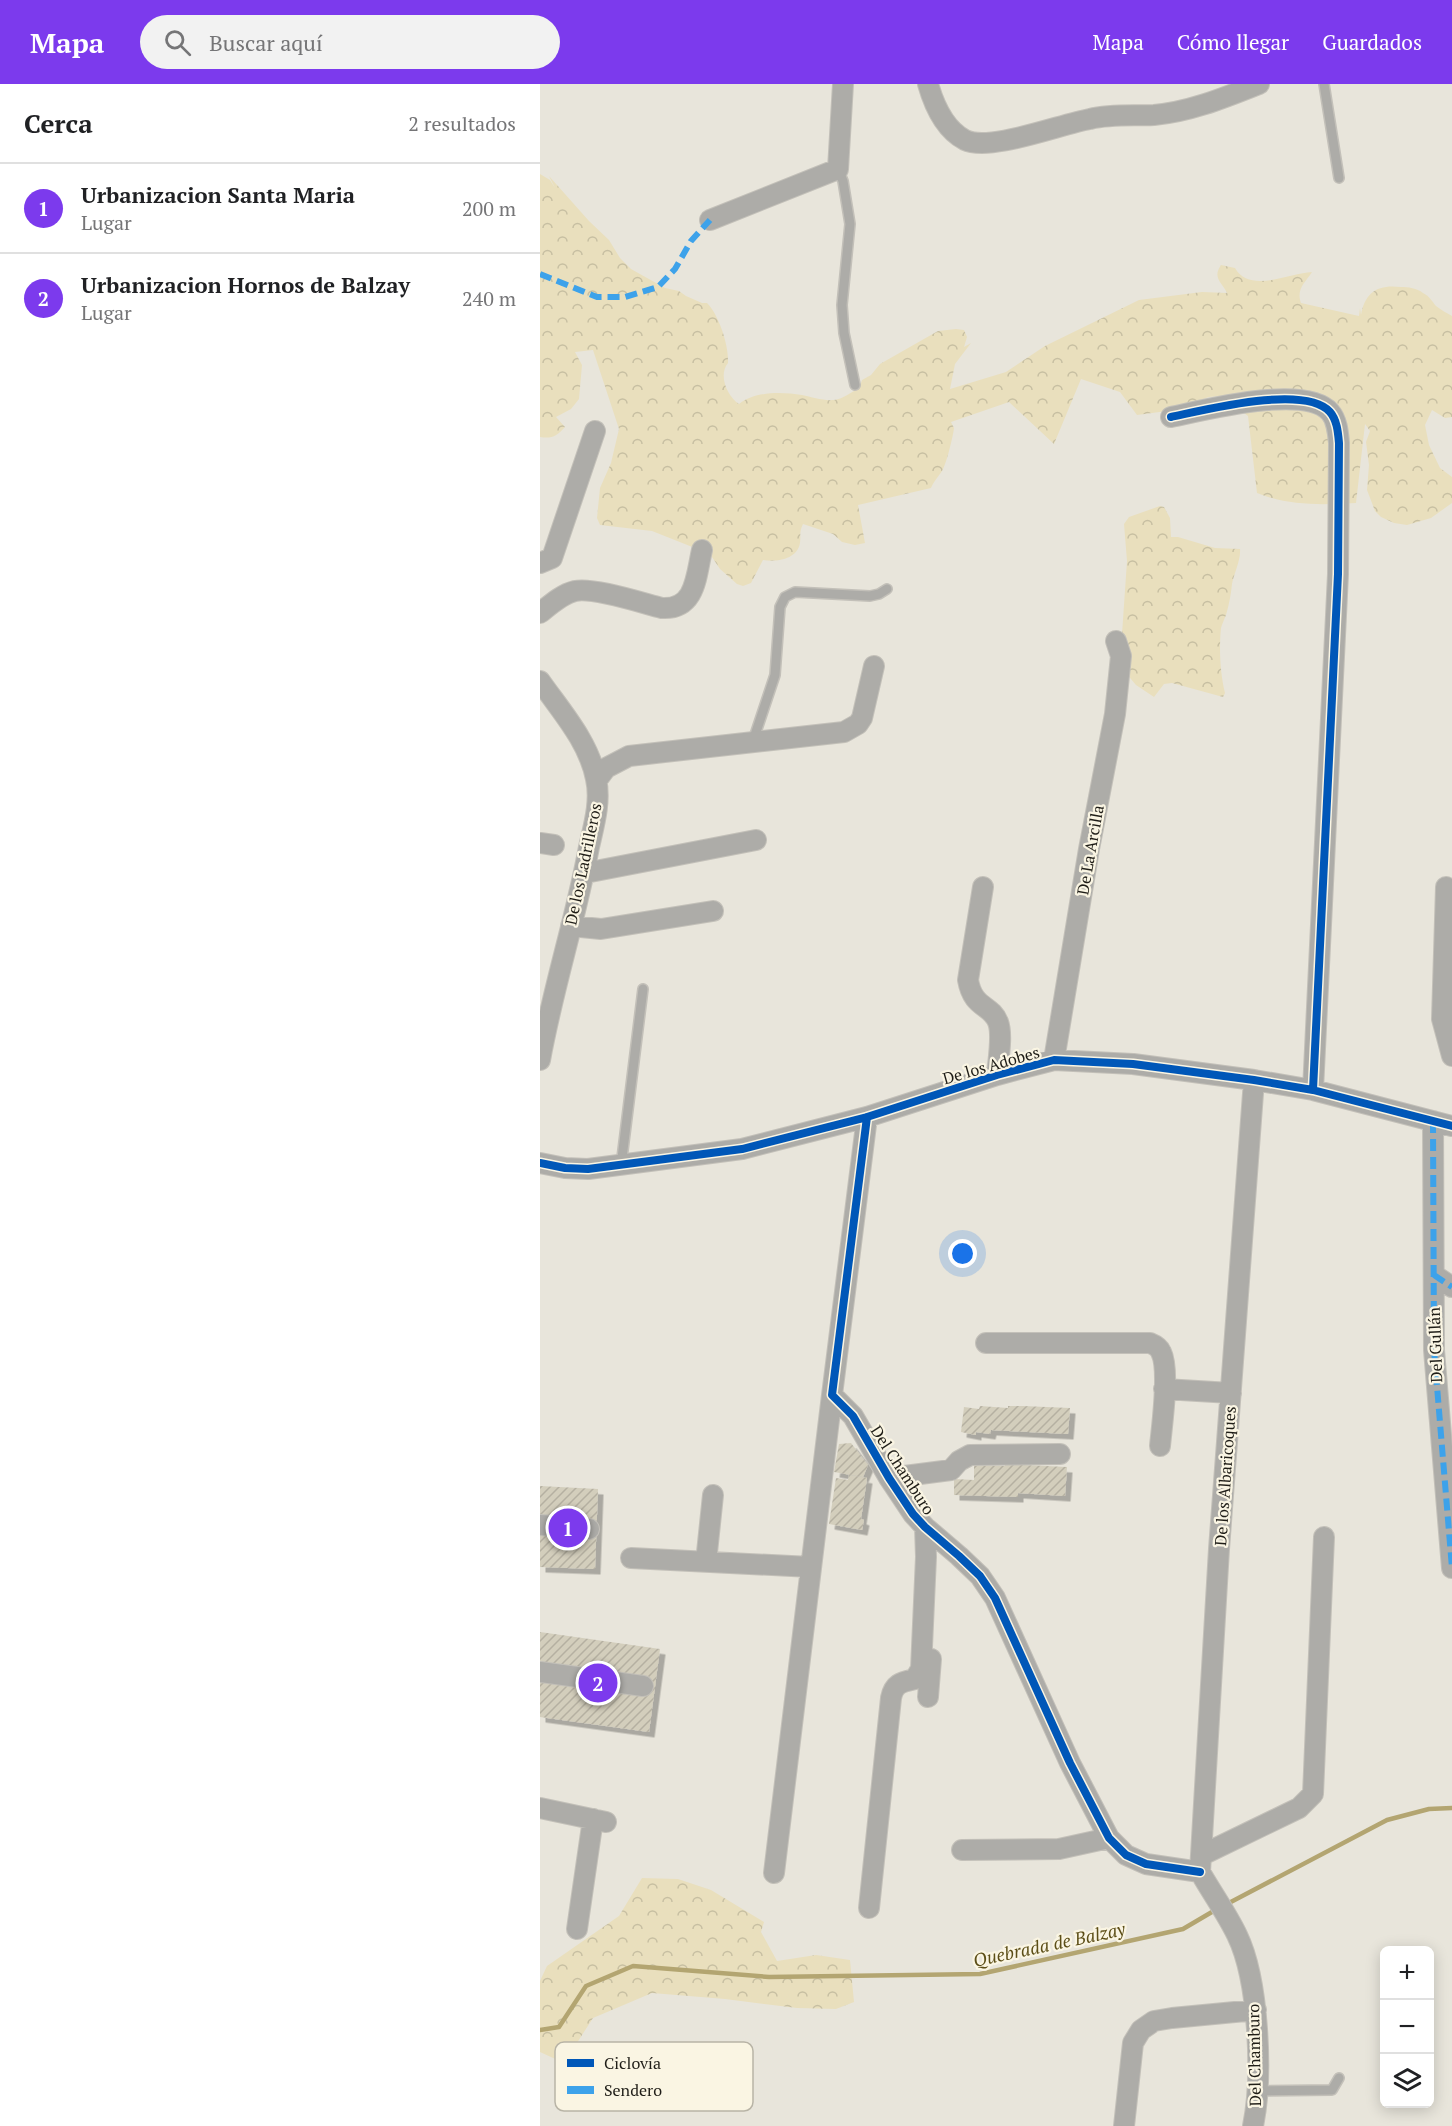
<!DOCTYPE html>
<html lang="es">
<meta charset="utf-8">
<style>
body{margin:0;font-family:"PT Serif",serif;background:#f2f2f2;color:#202124}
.controls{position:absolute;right:18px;bottom:18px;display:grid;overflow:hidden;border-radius:9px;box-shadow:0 3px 15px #0003}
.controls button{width:54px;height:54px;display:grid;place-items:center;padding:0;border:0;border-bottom:2px solid #e0e0e0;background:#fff;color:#202124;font:30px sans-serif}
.you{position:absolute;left:423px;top:1170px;width:21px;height:21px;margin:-15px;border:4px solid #fff;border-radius:50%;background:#1a73e8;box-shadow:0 0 0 9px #1a73e833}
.badge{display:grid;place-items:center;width:39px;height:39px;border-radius:50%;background:#7c3aed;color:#fff;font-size:20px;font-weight:700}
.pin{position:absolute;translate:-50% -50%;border:3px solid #fff;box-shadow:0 2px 6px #0006}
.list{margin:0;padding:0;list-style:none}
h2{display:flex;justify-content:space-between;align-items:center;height:78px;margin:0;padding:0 24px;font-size:26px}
h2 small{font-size:20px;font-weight:400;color:#757577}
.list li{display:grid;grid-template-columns:39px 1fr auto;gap:18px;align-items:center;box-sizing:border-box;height:90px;padding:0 24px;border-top:2px solid #e0e0e0}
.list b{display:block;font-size:22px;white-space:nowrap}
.list p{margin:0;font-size:20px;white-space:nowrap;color:#757577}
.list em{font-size:20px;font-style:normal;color:#757577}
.icon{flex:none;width:33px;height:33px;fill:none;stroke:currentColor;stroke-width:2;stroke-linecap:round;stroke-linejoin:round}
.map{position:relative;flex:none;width:912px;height:2042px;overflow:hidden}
header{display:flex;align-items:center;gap:36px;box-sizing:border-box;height:84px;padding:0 30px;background:#7c3aed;color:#fff}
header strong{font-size:28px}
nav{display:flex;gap:33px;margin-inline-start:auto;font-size:21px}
.search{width:420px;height:54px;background:#f2f2f2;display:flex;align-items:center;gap:15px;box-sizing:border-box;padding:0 21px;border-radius:33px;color:#757577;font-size:22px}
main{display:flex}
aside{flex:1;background:#fff}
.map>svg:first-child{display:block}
</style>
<header>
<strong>Mapa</strong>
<div class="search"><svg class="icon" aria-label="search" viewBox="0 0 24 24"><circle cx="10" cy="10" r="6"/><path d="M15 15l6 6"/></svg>Buscar aquí</div>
<nav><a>Mapa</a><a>Cómo llegar</a><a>Guardados</a></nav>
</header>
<main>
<aside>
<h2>Cerca<small>2 resultados</small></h2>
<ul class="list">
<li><span class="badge">1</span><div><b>Urbanizacion Santa Maria</b><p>Lugar</p></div><em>200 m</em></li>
<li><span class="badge">2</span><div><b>Urbanizacion Hornos de Balzay</b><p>Lugar</p></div><em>240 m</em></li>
</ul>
</aside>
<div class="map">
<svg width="912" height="2042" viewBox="0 0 912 2042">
<defs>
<pattern id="forest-crowns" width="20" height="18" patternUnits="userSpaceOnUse" patternTransform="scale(1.5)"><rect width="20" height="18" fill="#e9dfbd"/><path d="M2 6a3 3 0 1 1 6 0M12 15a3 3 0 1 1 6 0" fill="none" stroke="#c7bfa2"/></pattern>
<pattern id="building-hatch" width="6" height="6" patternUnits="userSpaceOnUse" patternTransform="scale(1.5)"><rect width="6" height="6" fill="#d3cebc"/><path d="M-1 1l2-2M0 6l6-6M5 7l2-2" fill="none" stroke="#b5b0a1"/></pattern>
<filter id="shadow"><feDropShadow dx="5.5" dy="5.5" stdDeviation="0" flood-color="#0004"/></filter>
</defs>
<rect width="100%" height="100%" fill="#e8e5db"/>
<path fill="url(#forest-crowns)" d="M0,90L10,96L15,104L9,92L49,137L69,156L80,174L91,185L125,204L139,207L146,212L162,219H167C179,231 189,262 188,279C178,291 187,312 199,320C215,307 242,308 262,311C272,313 283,317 294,316C304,315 310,308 319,305L322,296L331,291L340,280L398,247L416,245L424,246L427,253L424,263L431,259L415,280L410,305L466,288L505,262L599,216L662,208L687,209C682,198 672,194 681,181L695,184C710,210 749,189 772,188C765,199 756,205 761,219L819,232L820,224L821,231C825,208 838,200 861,203C868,203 877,204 883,209C889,212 892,217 896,222C901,226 907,229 912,232V333L905,334L892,326L885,341L889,361L900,384L912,393V419L891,434L867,441L854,439L841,433L835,427L827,406L829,381L826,358L830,347L825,340L816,419C782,421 748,422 717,409L708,332L681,312L669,313L627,327L597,331L580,308L541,295L514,360L469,318L411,338L414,344C413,353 406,381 402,387C398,393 394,397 391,404L318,421L325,459L315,461L302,458L293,450L263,440C259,448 261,452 260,459C257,476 236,478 223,476L211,499L203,502L197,500L180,485L170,470L112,447L60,441L57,434L60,404L71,379L79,345L53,266L35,268L42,281L39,315L31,325L16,333L25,343C17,352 12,355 0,353Z
M620,422L624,423L630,434L631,453H638L675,464L700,465C701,476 694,489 692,500C691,510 689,521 686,531C684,536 682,540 681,544C679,564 680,589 685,609L683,613L632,599L624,600L614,613L596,601L585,588L582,550L587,477L584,440L589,433Z
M102,1794L138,1795L171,1806L224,1838L221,1848L237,1877L276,1871L310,1876L314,1918L296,1925L257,1924L185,1915L112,1909L53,1934L24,1979L0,1968V1897L7,1882L79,1832Z"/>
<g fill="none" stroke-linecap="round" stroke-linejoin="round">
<path stroke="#b3a571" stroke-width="4.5" d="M687,1820L847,1736L889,1725L912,1724
M0,1946L19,1943L46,1902L93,1882L229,1893L440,1890L643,1845L677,1825"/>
</g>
<path fill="url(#building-hatch)" filter="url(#shadow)" d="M440,1322L468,1324V1322H483L530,1324L528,1350L451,1346L450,1350L436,1348V1351L421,1348L424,1323L439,1325Z
M311,1359L328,1381L323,1393L294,1388L299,1360Z
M465,1380L527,1383L525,1412L478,1409V1413L414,1411V1395L434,1396V1381L465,1382Z
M309,1391L327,1394L321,1435L324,1436L322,1446L289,1440L296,1394L308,1396Z
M0,1402L58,1405L55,1485L0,1483Z
M0,1548L120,1565L109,1648L0,1633Z"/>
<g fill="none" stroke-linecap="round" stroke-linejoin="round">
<defs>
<path id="lane" d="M784,0L799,94
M298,85L303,97L310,140L302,221L304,249L315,301
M213,657L235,591L240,523L245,513L255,508L330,512L339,510L347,505
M81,1082L103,905
M717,2007L792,2006L799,1994"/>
<path id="street" d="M388,0C394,21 404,45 425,56C450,68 521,40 550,35C571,30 592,32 614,31C650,28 686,13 719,0
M170,136L298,85L303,0
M631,333C665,326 765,300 790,328C797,336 798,348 799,359L798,490L773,1006
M0,479L12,474L55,347
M0,529C10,521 22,510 35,507C53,503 102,519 122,524C156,526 156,492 162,466
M0,597C21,627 49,658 56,695C61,717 54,741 49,763C36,834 13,904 0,976
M57,696L66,684L89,672L304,648L318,640L322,634L334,582
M0,759L14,761
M45,789L216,756
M443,803L428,896C433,925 451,920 458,938C463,951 458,977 457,991
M906,803L902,935L912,972
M31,842L61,845L173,827
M514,976L549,765L575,630L581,572L576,557
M327,1033L292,1311L313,1332L349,1394L373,1430L385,1443L419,1472L440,1492L455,1514L530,1679L569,1754L586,1771L606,1780L660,1788
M893,1037L894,1266L912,1484
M0,1079L25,1084L48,1085L202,1065L327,1033L457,991L514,976L593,980L714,996L773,1006L912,1042
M894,1191L912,1203
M446,1259H610C615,1261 619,1263 621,1268C630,1286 622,1340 620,1362
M624,1305L691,1309
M349,1394L411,1386L419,1377L430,1371L520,1370
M0,1441L49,1445
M91,1474L271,1483
M166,1478L173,1411
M0,1588L103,1602
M388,1613L391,1575
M0,1724L66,1738
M422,1766L519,1765L569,1754
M662,1771L759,1724L773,1710L784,1453
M660,1788L679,1465L714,996
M660,1788C672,1809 687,1830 697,1851C719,1896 723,1993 713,2042
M234,1789L292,1311
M329,1824L351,1614C354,1599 362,1598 375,1595L381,1585L386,1473L385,1443
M37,1845L53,1735
M584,2042L593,1959L601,1946L614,1937L632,1934L716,1926"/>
</defs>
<use href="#lane" stroke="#c3c0b9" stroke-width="12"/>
<use href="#street" stroke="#c3c0b9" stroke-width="22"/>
<use href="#lane" stroke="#adaca8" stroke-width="9"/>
<use href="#street" stroke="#adaca8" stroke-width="20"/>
<path stroke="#3da2ea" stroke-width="6" stroke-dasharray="12 6" stroke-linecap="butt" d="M0,190L57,213H85L118,203L135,185L151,157L170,136
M893,1037L894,1266L912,1484
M894,1191L912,1203"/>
<defs>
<path id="cycleway" d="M631,333C665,326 765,300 790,328C797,336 798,348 799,359L798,490L773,1006
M327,1033L292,1311L313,1332L349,1394L373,1430L385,1443L419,1472L440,1492L455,1514L530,1679L569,1754L586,1771L606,1780L660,1788
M0,1079L25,1084L48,1085L202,1065L327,1033L457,991L514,976L593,980L714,996L773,1006L912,1042"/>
</defs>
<use href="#cycleway" stroke="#faf5e3" stroke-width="11"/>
<use href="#cycleway" stroke="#0057b8" stroke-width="8"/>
</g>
<g text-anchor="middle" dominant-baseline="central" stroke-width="4.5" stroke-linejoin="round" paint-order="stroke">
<g font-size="16" fill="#1f1d17" stroke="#faf5e3">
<text transform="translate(550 766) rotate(-80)">De La Arcilla</text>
<text transform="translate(43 780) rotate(-78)">De los Ladrilleros</text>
<text transform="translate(451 981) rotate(-16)">De los Adobes</text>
<text transform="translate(895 1261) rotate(-92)">Del Gullán</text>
<text transform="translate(363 1386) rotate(57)">Del Chamburo</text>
<text transform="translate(685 1392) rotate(-86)">De los Albaricoques</text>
<text transform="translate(714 1971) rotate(-91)">Del Chamburo</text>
</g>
<g font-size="18" font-style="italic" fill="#5c4e17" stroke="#faf5e3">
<text transform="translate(509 1860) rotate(-12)">Quebrada de Balzay</text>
</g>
</g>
<rect x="15" y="1958" width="198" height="69" rx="9" fill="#faf5e3" stroke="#b8b4a6" stroke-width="1.5"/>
<rect x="27" y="1975" width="27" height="8" fill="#0057b8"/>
<rect x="27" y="2002" width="27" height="8" fill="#3da2ea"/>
<g font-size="16" fill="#1f1d17">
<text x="64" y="1985">Ciclovía</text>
<text x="64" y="2012">Sendero</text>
</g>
</svg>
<div class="controls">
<button>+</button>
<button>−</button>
<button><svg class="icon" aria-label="layers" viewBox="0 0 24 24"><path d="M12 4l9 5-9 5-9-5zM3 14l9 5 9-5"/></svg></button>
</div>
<div class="you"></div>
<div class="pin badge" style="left:28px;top:1444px">1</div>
<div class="pin badge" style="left:58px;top:1599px">2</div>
</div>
</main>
